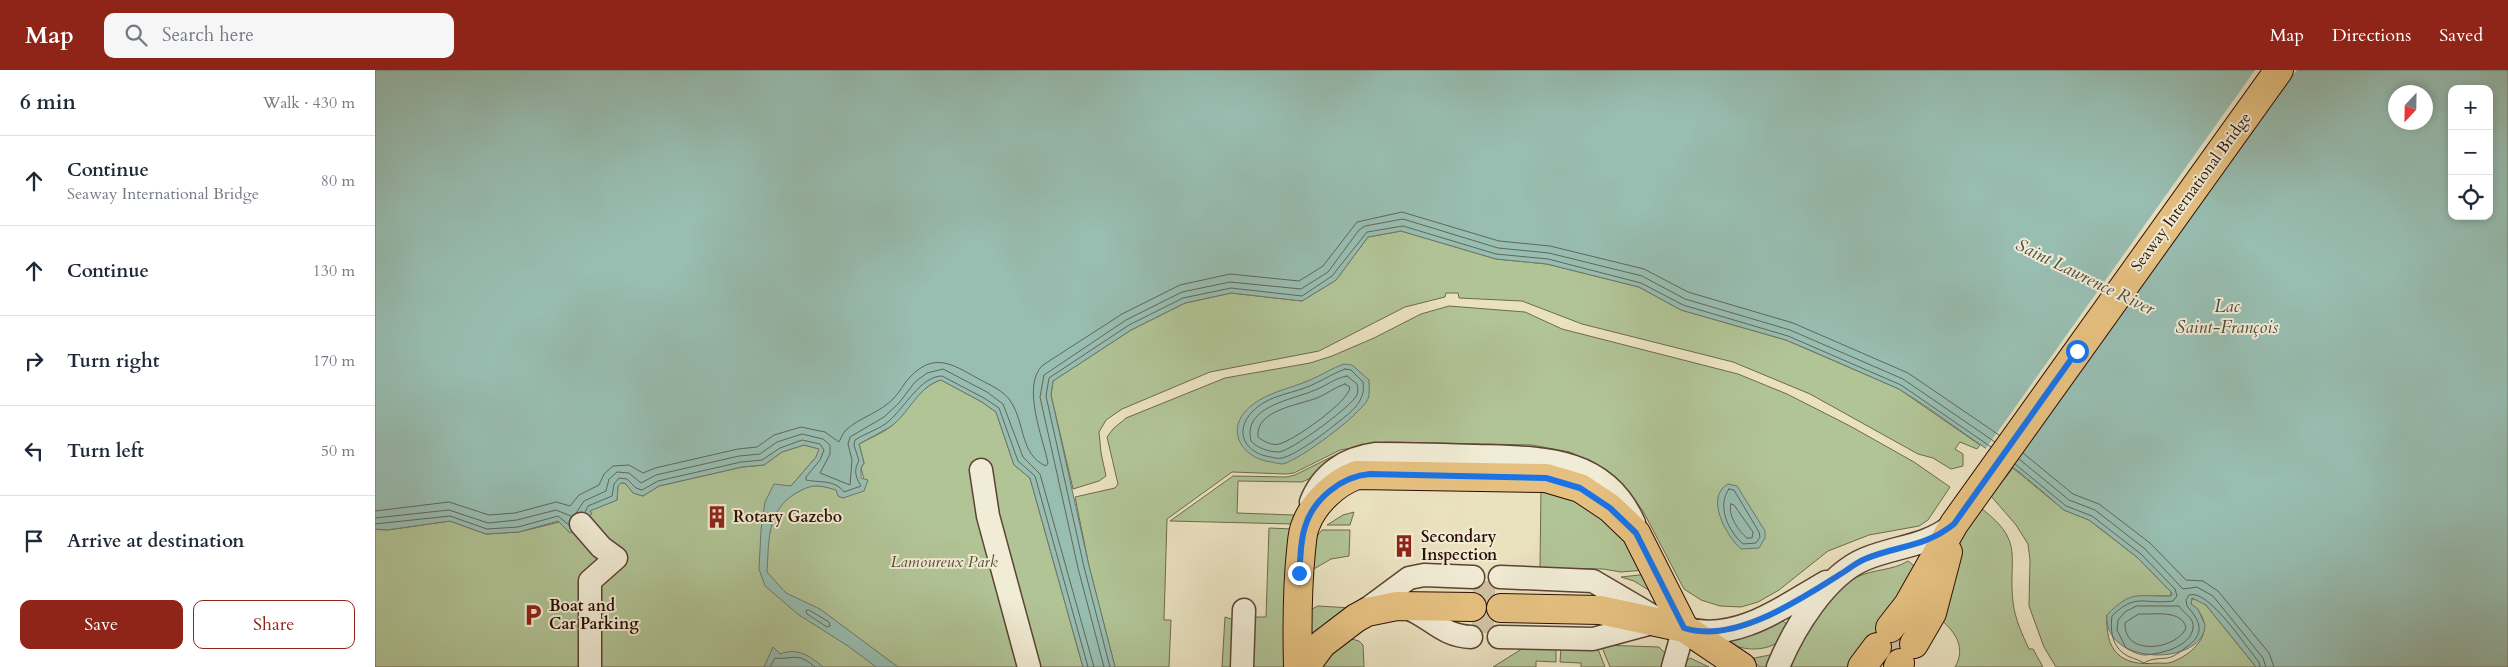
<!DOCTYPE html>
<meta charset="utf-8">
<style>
body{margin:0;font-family:Cardo,serif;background:#f6f6f7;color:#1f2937}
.controls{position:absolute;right:15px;top:15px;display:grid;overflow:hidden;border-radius:10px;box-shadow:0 2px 8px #0003}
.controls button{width:45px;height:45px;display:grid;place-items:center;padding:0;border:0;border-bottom:1px solid #e0e1e3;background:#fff;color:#1f2937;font:25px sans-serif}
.compass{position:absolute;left:2013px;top:15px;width:45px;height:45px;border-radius:50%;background:#fff;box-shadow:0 2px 8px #0003;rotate:202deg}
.stop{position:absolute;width:15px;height:15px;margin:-11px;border:4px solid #1a73e8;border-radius:50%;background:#fff}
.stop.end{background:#1a73e8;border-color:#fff;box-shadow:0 1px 5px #0008}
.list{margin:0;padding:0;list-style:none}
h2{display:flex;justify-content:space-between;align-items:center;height:65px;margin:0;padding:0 20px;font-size:21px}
h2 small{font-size:16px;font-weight:400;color:#747a83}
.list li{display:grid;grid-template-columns:32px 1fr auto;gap:15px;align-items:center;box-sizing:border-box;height:90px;padding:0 20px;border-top:1px solid #e0e1e3}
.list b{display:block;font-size:19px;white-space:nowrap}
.list p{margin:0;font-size:16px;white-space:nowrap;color:#747a83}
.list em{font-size:16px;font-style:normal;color:#747a83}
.actions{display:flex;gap:10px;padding:15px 20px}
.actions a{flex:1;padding:11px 0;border:1px solid #8f2418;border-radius:10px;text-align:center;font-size:18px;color:#8f2418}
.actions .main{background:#8f2418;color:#fff}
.icon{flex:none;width:28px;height:28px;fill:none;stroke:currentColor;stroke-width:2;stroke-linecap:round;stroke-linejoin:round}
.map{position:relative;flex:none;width:2133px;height:597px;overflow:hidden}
header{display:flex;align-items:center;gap:30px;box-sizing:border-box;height:70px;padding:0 25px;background:#8f2418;color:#fff}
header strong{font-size:24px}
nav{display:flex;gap:28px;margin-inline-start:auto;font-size:18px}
.search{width:350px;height:45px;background:#f6f6f7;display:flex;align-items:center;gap:12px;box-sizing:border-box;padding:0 18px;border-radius:10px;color:#747a83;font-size:19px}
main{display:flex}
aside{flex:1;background:#fff}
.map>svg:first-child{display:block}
</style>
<header>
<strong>Map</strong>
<div class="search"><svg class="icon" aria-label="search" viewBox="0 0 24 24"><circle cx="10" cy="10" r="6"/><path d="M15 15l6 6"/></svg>Search here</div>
<nav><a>Map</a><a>Directions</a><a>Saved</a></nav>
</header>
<main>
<aside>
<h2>6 min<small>Walk · 430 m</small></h2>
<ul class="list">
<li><svg class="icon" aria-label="ahead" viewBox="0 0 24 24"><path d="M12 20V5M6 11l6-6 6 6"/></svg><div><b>Continue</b><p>Seaway International Bridge</p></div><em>80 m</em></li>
<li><svg class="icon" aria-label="ahead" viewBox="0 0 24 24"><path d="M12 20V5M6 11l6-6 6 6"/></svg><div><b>Continue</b></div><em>130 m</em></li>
<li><svg class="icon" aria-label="right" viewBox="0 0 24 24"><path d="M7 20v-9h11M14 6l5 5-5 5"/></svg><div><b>Turn right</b></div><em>170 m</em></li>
<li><svg class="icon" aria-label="left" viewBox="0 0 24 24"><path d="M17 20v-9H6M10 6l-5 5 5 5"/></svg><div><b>Turn left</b></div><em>50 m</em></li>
<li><svg class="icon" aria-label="arrive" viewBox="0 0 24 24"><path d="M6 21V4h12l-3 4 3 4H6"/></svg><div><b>Arrive at destination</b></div></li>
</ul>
<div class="actions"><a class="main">Save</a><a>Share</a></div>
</aside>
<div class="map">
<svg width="2133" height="597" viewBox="0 0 2133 597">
<rect width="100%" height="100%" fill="#eae1bf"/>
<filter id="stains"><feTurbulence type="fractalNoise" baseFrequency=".004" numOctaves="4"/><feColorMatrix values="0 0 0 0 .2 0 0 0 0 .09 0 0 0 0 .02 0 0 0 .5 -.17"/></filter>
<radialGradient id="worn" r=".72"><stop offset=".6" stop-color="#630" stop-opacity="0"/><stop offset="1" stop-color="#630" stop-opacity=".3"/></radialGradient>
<path fill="#b1c496" stroke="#6e694c" d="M1026,161L1121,189L1172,194L1264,217L1306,240L1411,270L1524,319L1605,375L1602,379L1585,372L1580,379L1588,384V396L1576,399L1558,388L1543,384L1435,324L1358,292L1207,254L1147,231L1084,228L1083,223H1071L1070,227L1030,237L944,281L835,302L747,339L731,350L724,362L726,383L731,406L724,411L698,419L676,325L678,311L756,260L810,233L856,223L927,231L961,210L993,167Z
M1074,236L1150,242L1187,259L1363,304L1412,324L1475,356L1539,392L1575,417L1553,450L1544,456L1494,465L1453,481L1404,520L1383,532L1366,537L1345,536L1326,530L1309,519L1268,441L1249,416L1227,398L1195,382L1157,375L1011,372L965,380L919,403L911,404L857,402L792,449L789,550H796L794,597H740L714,496L700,427L740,418L743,414L732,367L738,359L751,348L850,308L935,293L957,286L999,268L1046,244Z
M566,310L607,332L621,342L639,395L655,408L708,597H0V459L12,460L75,451L111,464L144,462L217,444L214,441L242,430L243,416L246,413H250L258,423L268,426L284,416L367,397L389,395L407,382L429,375L445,379L441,387L416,416L423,422C436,413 446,415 462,420L464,426L469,428L489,410L486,398L489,393L484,374C495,368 508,363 518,355C533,341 545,316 566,310Z
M966,382L965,386L938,407L927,412L863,411L862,443L919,445L918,454L795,451L858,406L911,407L920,405Z
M1638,398L1689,440L1714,450L1763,488L1796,522V526H1779L1732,545C1730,580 1745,597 1782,593C1787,593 1792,594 1797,592C1823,582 1844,556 1816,534V529H1822L1831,535L1881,597H1681L1669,577L1654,536L1655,490L1653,474L1641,455L1616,426Z
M1166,417L1229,439L1270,500L1246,502L1228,499L1165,498Z
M1607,439C1650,472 1633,486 1638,532C1640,549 1647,564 1654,579H1658L1668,597H1580C1591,579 1581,562 1566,550L1584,471Z
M979,442L975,455H952L968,445Z
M894,458L917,459L915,597H874L875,547H891Z
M947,460H975L974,486L956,489L937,500L939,470Z
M1533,491L1542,498L1497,571L1475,597H1411C1428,565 1448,524 1482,507C1498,499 1517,501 1533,491Z
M1273,504L1285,527L1259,511L1246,507Z
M943,536L976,538L930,578L935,540Z
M850,547L859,550V597H847Z
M1403,547L1414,556C1411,560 1408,566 1405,570C1394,582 1363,582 1352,570Z
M973,568L984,571L988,575L989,597H940Z
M1226,575L1284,577L1293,586V597H1235Z
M1150,577L1181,578V592L1161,591V597H1118Z
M1186,578L1223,579L1230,597H1206V593L1185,592Z
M1400,584L1393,597H1385L1374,589Z
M1315,588L1334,597H1305Z"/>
<path fill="#98beb2" stroke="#6d786c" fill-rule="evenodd" d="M0,0H2133V597H1881L1831,535L1817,528L1816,534L1823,539L1830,555C1829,596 1728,597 1732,545C1757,519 1763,527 1796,526L1797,523L1763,488L1730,462L1714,450L1689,440L1647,404L1552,337L1524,319L1437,281L1411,270L1306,240L1264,217L1172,194L1121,189L1026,161L993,167L961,210L927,231L856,223L810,233L756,260L678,311L676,325L714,496L740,597H708L655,408L639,395L621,342L607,332L566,310C543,316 534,344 515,357C505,363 494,368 484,374L489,393L486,398V408L493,410L489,421L468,428L463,426L461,420C441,414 436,414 418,425C391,443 394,474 392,502L411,523L445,539L523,597H501L473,576L424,545L390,516L384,499L386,460L390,432L399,414L416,416L441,387L444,379L429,375L407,382L389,395L367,397L284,416L268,426L258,423L250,413H246L243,416L242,430L215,441L217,444L195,463L183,451L144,462L111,464L75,451L12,460L0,459ZM2077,19H2114V146H2077ZM2020,22H2050V52H2020Z
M969,294L977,295L994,310C994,316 995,324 993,329C985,345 926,389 908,394C905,394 900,393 897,392C867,389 848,359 876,336C893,322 914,319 935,310C947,305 957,298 969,294Z
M1353,414L1362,416L1390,461V468L1384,478L1366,479C1352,467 1329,427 1353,414Z
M398,577L405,584C422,577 435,586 448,597H389Z"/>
<path fill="#eae1bf" d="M1880,0H1922L1635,400L1609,381Z"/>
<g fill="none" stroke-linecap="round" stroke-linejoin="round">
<path stroke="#62665a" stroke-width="1" d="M970,299L976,300L988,312C991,332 976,342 962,353C950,363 921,385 907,388C904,389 899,388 896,387C871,384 858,362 877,342C894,324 919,324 939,314C950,309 959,303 970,299Z
M972,306L982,314C983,318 983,322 982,325C976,337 916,381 904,382C894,382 882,378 876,371C867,336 918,330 940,320C951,316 960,308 972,306Z
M970,314L975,317C975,331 918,371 904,374C897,376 888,371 883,367C880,340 924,335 942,328C952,324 960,317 970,314Z
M1648,383L1698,424L1724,434L1775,473L1811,510L1828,511L1843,521L1894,583L1899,597
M1644,389L1694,430L1720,440L1770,479L1808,519L1822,517L1838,526L1888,588L1891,597
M1640,394L1691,436L1717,446L1766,484L1800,519L1802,526L1798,531C1769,535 1761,522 1737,546C1735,559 1737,575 1748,583C1754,588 1763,589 1769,593C1777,588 1784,589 1792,588C1799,587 1805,582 1810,578C1831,564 1826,552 1812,536L1811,530L1814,525C1833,518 1871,577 1884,592L1885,597
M1354,419L1359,420L1384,462L1385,467L1381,473L1368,474C1354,462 1341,436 1354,419Z
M1356,434L1359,435L1378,462L1377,468H1372C1364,462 1352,444 1356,434Z
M0,441L74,432L114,445L140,443L181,432L195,436L204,425L224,415L229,404L238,396L254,395L268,403L280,398L363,379L382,377L399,365L426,357L450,362L464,372C466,368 468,363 471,360C485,347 505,343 519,328C525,322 529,313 535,307C559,282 577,294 602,308C613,314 630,321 636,332C650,353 645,385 671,396L673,393C668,368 646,315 668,295L747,244L805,215L855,204L924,211L948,196L982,152L1027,142L1124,171L1175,176L1269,199L1313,222L1418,253L1533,303L1624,365
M210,442L213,436L237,426L239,414L244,408L252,409L261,418L267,420L283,411L366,392L387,390L405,378L427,370L445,374L449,380L445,390L431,407V410C445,413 459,409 469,422L486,416C481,408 478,400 484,391L479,375L480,370C491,363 505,359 514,351C530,337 546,306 567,306L609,328L624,338L643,391L660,406L713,597
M201,443L209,431L231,421L234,409L242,402L254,403L266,413L281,405L364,386L385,384L402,372L427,364L448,369L455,375V384L445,403L475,415L477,390L473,374L475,367L509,347L524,333L540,312L552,303L568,299L612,322L628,334L648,387L665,404L719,597
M0,448L74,440L113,453L142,450L181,440L196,446
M0,454L75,446L112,459L143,457L183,446L194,455
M1762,536H1804C1808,543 1820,548 1818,558C1816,577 1785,584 1770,585C1764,585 1756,581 1751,578L1742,560L1743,550L1750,542Z
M434,540L454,552L455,556L452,557L432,544L431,541Z
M1764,544C1779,545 1807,539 1811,558C1801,580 1748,587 1750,553Z
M395,597L400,588C418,590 422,581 440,597
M729,597L703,498L665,327L669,305L751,250L807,222L855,212L926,219L953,202L984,160L990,156L1028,149L1123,178L1174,183L1267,206L1310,229L1415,260L1528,309L1620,372
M735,597L709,497L671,326L674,308L754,255L808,228L856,218L927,226L957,206L992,162L1028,156L1121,184L1173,189L1266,213L1308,235L1413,266L1526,315L1616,377"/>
<path stroke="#cec1a3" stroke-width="22" stroke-dasharray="22 11" stroke-linecap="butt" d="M1098,522H1125
M1097,552H1124"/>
<path stroke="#cec1a3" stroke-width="28" stroke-dasharray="28 14" stroke-linecap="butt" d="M1513,583L1526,567"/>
<defs>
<path id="minor" d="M606,400L613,446L654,597
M936,432C947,403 971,388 1001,384C1034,384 1067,385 1101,386C1164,388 1229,385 1259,453
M206,454L226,477L241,488L215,511V597
M1125,507L1218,511L1281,548
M1025,536C1053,542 1064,566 1096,567
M988,542L1034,508L1049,505L1098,507
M1124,567L1218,569L1281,552
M867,597L869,540
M1298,597L1309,558C1360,574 1409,536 1451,512
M1403,597C1418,560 1451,505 1490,489C1521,476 1550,477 1578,455"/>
<path id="major" d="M1126,538L1225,540L1309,558L1367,597
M1515,558L1533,535L1579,454L1904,0
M1539,574L1557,543L1573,482
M923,597C922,558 922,520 926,481C927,473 927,462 931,454C939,433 960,413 982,405L1171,408L1205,418L1235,438L1261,463L1309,558
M930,597L947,574L981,548L992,542L1022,536L1097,537
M1487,597L1502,577
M1523,597L1525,593"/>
</defs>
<use href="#minor" stroke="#5c4332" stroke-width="25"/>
<use href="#major" stroke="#2c0e03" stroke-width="30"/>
<use href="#minor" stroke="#f1ecd5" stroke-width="22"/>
<use href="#major" stroke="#e5c080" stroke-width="28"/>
</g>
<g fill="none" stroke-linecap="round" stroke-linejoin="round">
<path stroke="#1a73e8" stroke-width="6" d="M924,503C926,488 925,471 930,457C938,429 967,406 995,404L1171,408L1205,418L1235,438L1261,463L1309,558C1358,574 1423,531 1464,505C1473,500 1480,493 1490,489C1523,475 1549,478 1579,454L1702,281"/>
</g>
<defs>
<symbol id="building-bare" viewBox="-9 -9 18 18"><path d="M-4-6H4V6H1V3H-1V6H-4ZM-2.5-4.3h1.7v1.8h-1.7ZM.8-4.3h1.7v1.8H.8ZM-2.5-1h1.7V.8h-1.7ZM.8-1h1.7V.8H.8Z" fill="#8f2418" stroke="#f1ecd5" stroke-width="2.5" paint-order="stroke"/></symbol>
<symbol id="parking-bare" viewBox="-9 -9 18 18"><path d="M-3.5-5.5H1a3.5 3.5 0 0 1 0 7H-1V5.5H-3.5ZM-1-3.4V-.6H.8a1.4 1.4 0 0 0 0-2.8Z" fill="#8f2418" stroke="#f1ecd5" stroke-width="2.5" paint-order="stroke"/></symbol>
</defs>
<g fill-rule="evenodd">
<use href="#building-bare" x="326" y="431" width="32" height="32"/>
<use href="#building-bare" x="1013" y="460" width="32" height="32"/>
<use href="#parking-bare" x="142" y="529" width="32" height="32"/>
</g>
<g text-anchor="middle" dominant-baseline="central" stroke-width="4" stroke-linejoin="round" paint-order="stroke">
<g font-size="16" fill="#2c0e03" stroke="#f1ecd5">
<text transform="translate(1816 122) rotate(-54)">Seaway International Bridge</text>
</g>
<g font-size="16" font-weight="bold" fill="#2c0e03" stroke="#f1ecd5" text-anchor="start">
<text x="358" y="447">Rotary Gazebo</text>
<text x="1046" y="467">Secondary<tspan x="1046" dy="18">Inspection</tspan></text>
<text x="174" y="536">Boat and<tspan x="174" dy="18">Car Parking</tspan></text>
</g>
<g font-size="16" font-style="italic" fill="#5b4e36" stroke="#f1ecd5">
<text x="569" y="492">Lamoureux Park</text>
</g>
<g font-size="18" font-style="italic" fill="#524c40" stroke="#f1ecd5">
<text transform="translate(1710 207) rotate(26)">Saint Lawrence River</text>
<text x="1852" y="236">Lac<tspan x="1852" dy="21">Saint-François</tspan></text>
</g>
</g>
<rect width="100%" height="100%" filter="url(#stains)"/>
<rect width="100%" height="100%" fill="url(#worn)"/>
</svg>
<div class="controls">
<button>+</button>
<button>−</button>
<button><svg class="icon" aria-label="locate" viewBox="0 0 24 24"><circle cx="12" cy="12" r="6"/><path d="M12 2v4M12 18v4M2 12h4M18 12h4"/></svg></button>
</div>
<svg class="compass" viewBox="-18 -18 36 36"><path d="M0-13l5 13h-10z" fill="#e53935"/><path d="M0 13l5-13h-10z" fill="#747a83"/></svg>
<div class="stop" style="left:1702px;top:281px"></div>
<div class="stop end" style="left:924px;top:503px"></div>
</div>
</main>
